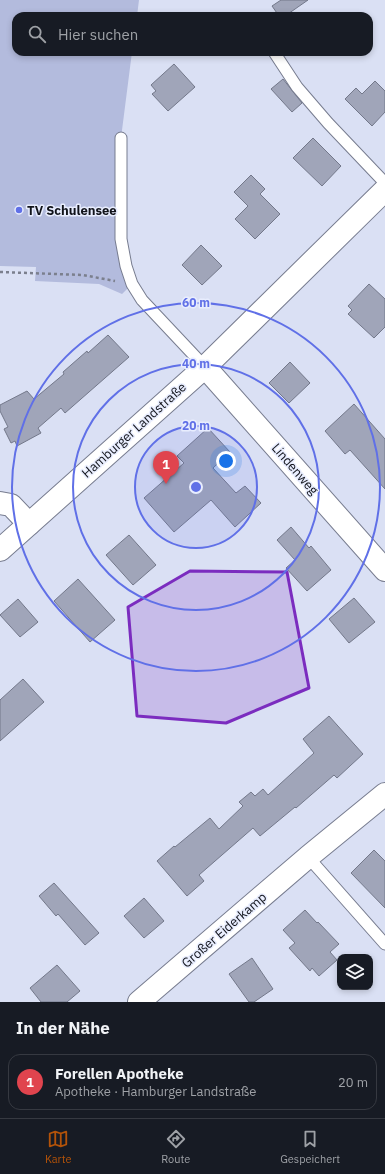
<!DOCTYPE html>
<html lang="de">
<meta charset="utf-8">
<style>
body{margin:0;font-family:"IBM Plex Sans",sans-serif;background:#20242c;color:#f1f3f6}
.controls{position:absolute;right:12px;bottom:12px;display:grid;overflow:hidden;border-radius:8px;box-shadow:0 2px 6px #0003}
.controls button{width:36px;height:36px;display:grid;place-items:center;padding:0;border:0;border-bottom:1px solid #363941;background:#171b24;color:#f1f3f6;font:20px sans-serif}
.you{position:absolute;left:226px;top:461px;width:14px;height:14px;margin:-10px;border:3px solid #fff;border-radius:50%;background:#1a73e8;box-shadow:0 0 0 6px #1a73e833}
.badge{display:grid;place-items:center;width:26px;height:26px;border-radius:50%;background:#b45309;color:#fff;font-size:13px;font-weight:700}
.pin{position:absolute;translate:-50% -33px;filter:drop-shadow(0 1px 2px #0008)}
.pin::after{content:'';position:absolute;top:21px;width:14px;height:12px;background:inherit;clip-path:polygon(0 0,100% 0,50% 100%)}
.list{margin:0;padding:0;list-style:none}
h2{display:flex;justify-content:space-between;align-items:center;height:52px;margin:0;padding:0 16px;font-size:17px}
h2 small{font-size:13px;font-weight:400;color:#9ea1a6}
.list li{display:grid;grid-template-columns:26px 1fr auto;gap:12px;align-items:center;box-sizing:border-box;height:56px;margin:0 8px 8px;padding:0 8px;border:1px solid #363941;border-radius:12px}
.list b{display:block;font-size:15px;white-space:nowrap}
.list p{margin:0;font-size:13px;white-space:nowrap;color:#9ea1a6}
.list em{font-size:13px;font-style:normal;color:#9ea1a6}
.icon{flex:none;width:22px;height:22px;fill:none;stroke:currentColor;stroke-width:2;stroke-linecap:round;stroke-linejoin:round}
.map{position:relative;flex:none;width:385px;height:1002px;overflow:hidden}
.search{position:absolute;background:#171b24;box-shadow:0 2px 6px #0003;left:12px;right:12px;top:12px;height:44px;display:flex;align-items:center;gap:10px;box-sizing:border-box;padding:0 14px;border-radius:12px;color:#9ea1a6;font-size:15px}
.sheet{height:116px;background:#171b24}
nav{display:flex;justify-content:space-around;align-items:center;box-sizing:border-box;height:56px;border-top:1px solid #363941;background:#171b24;font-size:11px;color:#9ea1a6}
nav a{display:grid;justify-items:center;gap:2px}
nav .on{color:#b45309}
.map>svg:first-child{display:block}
</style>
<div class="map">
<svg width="385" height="1002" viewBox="0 0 385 1002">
<rect width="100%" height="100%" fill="#dae0f4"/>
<path fill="#b3bbdd" d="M0,0H139L137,16H16V52H132L121,138V239L132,284L122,294L99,284L35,281L36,267L0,266Z"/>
<path fill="#a0a5b9" stroke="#73788a" d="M281,0H308L285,16H279L272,6Z
M174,64L195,87L168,111L152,94L156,91L151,85Z
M283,79L302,103L292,112L271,89Z
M375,81L385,91V112L372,126L345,99L356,88L362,94Z
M313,138L341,166L322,186L293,158Z
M251,175L265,189L260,194L280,214L255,239L235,219L248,206L234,192Z
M201,245L222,266L202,285L182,265Z
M369,284L385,299V327L374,338L348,314L352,310L348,306Z
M108,335L129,357L65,413L61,408L38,428L41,433L17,446L15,441L11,443L4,429L8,427L0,411V405L27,391L34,399L64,374L63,372L87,351L88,353Z
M290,362L310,383L289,403L269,383Z
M354,404L385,439V489L350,450L345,454L325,431Z
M208,428L230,452L213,468L236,493L245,486L261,503L235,527L211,500L174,532L144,498L184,463L177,456Z
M291,527L309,548L311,546L331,570L307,591L286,568L295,560L277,540Z
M129,535L156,565L133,585L106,555Z
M78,579L115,620L90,642L54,601Z
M354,598L375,622L349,643L329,619Z
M18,599L38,622L20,637L0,615Z
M23,679L44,702L0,741V700Z
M329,716L363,754L337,778L334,775L296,808L295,807L260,836L253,828L199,875L204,881L187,896L157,861L174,846L175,847L210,818L219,829L243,806L239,802L251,792L255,796L263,789L268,795L314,753L303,739Z
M374,850L385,861V908L351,873Z
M54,883L99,933L85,945L58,914L56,916L39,896Z
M144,898L164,921L144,938L124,916Z
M305,910L317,923L318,922L339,944L330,952L337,960L319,976L312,968L310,971L289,948L295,943L283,930Z
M252,958L273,989L254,1002H249L229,974Z
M57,965L80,991L67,1002H41L30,988Z"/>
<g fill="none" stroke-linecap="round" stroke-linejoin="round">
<defs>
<path id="service" d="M274,52L297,87L328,123L385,183
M121,138V239L126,266L132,284L142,300L205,367
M308,857L385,944"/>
<path id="minor" d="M205,367L385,570
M0,503L11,505L29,524
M139,1002L308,857L385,794"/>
<path id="secondary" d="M0,550L205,367L385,190"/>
</defs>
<use href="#service" stroke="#777c8f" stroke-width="13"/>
<use href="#minor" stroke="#777c8f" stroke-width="24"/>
<use href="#secondary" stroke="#777c8f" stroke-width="24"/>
<path stroke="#7b7f8d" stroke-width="2.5" stroke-dasharray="3 3" stroke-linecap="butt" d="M0,272L83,275L115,281"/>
<use href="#service" stroke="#fff" stroke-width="11"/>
<use href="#minor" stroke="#fff" stroke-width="22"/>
<use href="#secondary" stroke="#fff" stroke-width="22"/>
</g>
<path fill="#7b2cbf" fill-opacity="0.2" stroke="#7b2cbf" stroke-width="3" stroke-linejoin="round" d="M190,571L287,572L309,688L226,723L137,716L128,607Z"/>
<circle cx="196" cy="487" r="61" fill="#6070e7" fill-opacity=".12"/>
<g fill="none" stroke="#6070e7" stroke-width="2">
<circle cx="196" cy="487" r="61"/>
<circle cx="196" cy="487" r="123"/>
<circle cx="196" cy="487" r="184"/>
</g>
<circle fill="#6070e7" stroke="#e8edfe" stroke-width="1.5" cx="19" cy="210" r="4"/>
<g text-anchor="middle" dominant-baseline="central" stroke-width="3" stroke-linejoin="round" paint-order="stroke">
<g font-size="13" font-weight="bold" fill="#11131a" stroke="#e8edfe" text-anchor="start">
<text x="27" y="210">TV Schulensee</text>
</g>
<g font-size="13" fill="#11131a" stroke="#e8edfe">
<text transform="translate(134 430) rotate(-42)">Hamburger Landstraße</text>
<text transform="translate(295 469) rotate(49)">Lindenweg</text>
<text transform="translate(224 930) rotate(-41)">Großer Eiderkamp</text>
</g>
</g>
<circle cx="196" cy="487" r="6" fill="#6070e7" stroke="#e8edfe" stroke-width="2"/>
<g font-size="12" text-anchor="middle" font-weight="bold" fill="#6070e7" stroke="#e8edfe" stroke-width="3" stroke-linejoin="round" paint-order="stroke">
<text x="196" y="307">60 m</text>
<text x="196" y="368">40 m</text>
<text x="196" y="430">20 m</text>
</g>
</svg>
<div class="controls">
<button><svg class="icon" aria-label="layers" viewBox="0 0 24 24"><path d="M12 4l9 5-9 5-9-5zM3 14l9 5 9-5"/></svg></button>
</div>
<div class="you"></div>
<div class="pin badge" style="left:166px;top:484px;background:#e0444e">1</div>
<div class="search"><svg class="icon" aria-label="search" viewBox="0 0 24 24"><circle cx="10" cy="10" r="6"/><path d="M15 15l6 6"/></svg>Hier suchen</div>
</div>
<section class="sheet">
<h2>In der Nähe<small></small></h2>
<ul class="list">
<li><span class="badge" style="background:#e0444e">1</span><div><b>Forellen Apotheke</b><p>Apotheke · Hamburger Landstraße</p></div><em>20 m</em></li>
</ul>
</section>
<nav>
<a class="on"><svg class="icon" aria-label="map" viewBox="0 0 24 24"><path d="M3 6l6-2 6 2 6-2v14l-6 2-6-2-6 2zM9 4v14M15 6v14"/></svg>Karte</a>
<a><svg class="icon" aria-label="directions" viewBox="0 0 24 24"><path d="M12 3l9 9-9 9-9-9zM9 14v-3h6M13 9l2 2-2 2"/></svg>Route</a>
<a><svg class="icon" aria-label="saved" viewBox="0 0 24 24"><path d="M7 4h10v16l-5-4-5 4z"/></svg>Gespeichert</a>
</nav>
